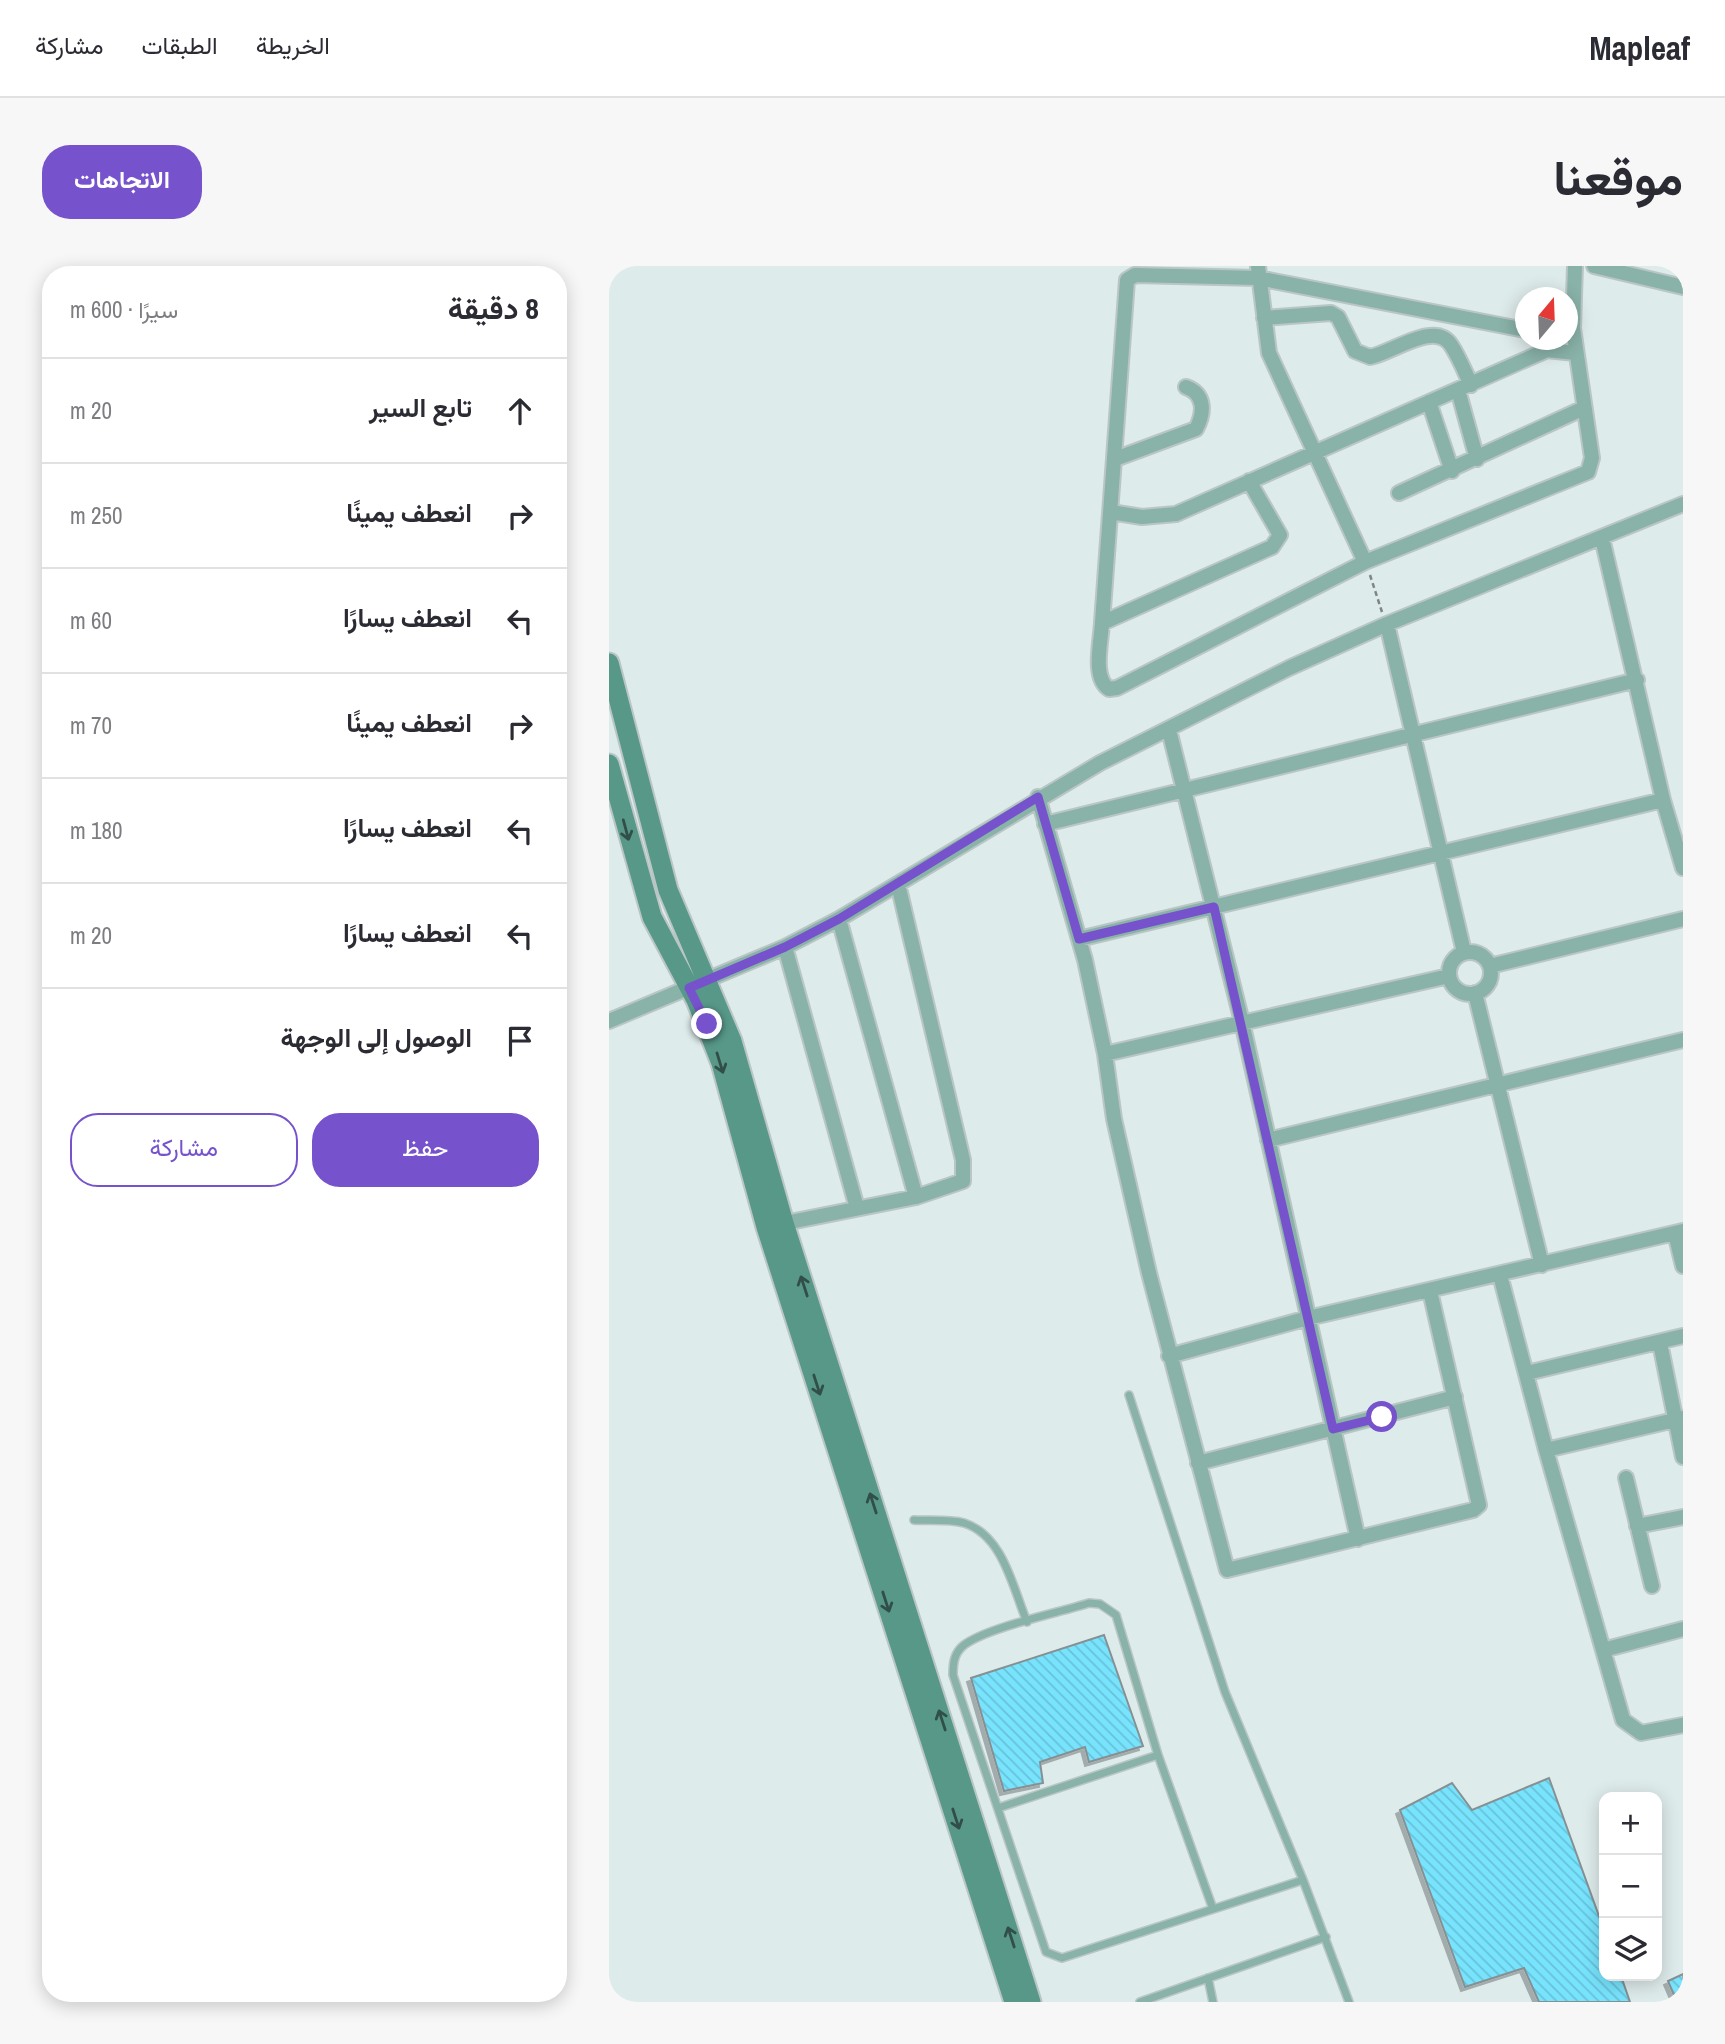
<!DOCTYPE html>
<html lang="ar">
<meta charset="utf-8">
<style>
body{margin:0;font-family:"Archivo Narrow",Vazirmatn,sans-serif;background:#f7f7f7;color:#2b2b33;direction:rtl}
.controls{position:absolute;right:21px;bottom:21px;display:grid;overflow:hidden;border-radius:14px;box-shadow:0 4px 18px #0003}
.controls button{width:63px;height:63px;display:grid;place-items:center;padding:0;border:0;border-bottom:2px solid #e1e1e2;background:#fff;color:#2b2b33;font:35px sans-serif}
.compass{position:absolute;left:906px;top:21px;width:63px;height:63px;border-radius:50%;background:#fff;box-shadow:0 4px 18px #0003;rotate:19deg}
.stop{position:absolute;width:21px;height:21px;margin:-16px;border:5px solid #7652cc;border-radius:50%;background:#fff}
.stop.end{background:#7652cc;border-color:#fff;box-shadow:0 2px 7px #0008}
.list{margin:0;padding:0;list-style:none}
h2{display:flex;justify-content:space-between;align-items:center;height:91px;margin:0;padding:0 28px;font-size:30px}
h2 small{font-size:23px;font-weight:400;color:#7c7c81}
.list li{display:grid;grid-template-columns:46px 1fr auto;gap:21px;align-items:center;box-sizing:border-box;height:105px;padding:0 28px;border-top:2px solid #e1e1e2}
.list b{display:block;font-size:26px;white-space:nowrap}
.list em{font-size:23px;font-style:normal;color:#7c7c81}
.actions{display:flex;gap:14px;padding:21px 28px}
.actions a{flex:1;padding:16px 0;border:2px solid #7652cc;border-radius:28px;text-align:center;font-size:24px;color:#7652cc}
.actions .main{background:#7652cc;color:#fff}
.icon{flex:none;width:38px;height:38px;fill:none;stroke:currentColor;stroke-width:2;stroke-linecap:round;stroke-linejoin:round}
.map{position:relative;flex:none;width:1074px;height:1736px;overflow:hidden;direction:ltr;border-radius:28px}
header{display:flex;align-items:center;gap:42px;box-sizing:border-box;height:98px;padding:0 35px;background:#fff;border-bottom:2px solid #e1e1e2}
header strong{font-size:33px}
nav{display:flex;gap:38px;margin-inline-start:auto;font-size:24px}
.intro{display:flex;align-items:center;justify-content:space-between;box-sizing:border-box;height:168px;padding:0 42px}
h1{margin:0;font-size:49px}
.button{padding:18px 32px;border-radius:28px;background:#7652cc;color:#fff;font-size:24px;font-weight:700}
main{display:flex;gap:42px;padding:0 42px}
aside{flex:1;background:#fff;border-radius:28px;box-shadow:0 4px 18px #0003}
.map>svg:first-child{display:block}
</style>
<header>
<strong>Mapleaf</strong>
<nav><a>الخريطة</a><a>الطبقات</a><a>مشاركة</a></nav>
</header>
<div class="intro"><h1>موقعنا</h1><a class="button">الاتجاهات</a></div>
<main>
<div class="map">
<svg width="1074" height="1736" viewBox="0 0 1074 1736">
<defs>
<pattern id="building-back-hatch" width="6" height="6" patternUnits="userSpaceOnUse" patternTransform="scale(1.75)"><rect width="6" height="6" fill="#78e3fd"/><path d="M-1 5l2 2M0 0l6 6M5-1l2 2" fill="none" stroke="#67c2d8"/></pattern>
<filter id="shadow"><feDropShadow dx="-4" dy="4" stdDeviation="0" flood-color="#0004"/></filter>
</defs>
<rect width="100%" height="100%" fill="#deebeb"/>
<path fill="url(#building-back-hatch)" stroke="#869093" stroke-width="2" filter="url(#shadow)" d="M495,1369L534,1480L480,1496L476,1481L431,1496L434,1517L395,1525L362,1412Z
M940,1512L995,1664V1710H1012L1021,1736H930L915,1702L856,1721L791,1544L843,1517L863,1544Z
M1074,1708V1736H1068L1059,1715Z"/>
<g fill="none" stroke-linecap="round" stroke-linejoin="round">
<defs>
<path id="lane" d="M520,1129L616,1426L694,1614L740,1736
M305,1254C321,1255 340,1253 355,1257C394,1269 404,1322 418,1356
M389,1542L549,1489
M604,1643L549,1489L507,1349L491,1338L480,1337C449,1347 379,1361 355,1379C345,1387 344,1397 344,1409L437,1686L453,1692L694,1614
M599,1712L604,1736
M531,1736L717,1671"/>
<path id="street" d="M649,0L660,87L756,296
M985,0L1074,21
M655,52L722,47L729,51L746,85L761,91C783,87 826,54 842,79C850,91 856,106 862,119
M964,62L966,0
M916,64L649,12L526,9L518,14L493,357C492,376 483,412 500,423L508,422L756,296L979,206L983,192L964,62L958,63
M849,124L868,193
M820,136L843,205
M506,193L587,163C596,146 596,128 577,121
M790,227L975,142
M502,246L533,251L567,248L938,84L966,87
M993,272L1054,534L1074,602
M493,357L663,281L671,269L640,215
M778,358L855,686
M560,464L633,756L749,1273
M429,531L476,694L496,788L505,853L540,1007L618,1304L864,1244L870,1239L821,1025
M436,558L1028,414
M230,653L307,931
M470,673L1054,534
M176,681L248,942
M840 707a21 21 0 1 1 42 0a21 21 0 1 1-42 0Z
M881,700L1074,653
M866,727L933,999
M0,755L176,681L230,653L491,497L680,402L778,358L1074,238
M496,788L840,710
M659,874L1074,774
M166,959L307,931L354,915V894L289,618
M1066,967L1074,1000
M891,1009L937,1184L1014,1454L1032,1467L1074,1459
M1051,1077L1074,1191
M560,1090L699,1052L1074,965
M918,1107L1074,1070
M937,1184L1074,1152
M589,1197L846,1131
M1017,1212L1043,1320
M1028,1260L1074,1251
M994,1384L1074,1363"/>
<path id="secondary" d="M0,397L59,624L123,775L175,957L422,1736
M0,498L43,651L87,734L112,797L157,961L405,1736"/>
</defs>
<use href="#lane" stroke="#bac6c6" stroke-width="10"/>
<use href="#street" stroke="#bac6c6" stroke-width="18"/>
<use href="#secondary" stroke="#bac6c6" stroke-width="23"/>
<path stroke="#7d8686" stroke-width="2.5" stroke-dasharray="5 3.5" stroke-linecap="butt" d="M761,309L773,346"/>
<use href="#lane" stroke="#89b2a8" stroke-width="7"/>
<use href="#street" stroke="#89b2a8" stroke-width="14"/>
<use href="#secondary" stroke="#579888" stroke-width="19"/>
</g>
<defs><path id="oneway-shaft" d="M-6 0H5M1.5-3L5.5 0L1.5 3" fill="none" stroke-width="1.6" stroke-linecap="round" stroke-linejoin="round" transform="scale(1.75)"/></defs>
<g stroke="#314e48">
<use href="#oneway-shaft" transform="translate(17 564) rotate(75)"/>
<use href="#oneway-shaft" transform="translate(111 797) rotate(73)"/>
<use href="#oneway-shaft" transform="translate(195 1020) rotate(-108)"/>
<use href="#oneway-shaft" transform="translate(208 1119) rotate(72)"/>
<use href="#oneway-shaft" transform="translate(264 1237) rotate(-108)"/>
<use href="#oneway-shaft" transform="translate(277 1336) rotate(72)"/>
<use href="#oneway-shaft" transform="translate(333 1454) rotate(-108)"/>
<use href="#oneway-shaft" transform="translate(347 1553) rotate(72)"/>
<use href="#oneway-shaft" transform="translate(402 1671) rotate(-108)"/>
</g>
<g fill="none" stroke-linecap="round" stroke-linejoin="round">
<path stroke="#7652cc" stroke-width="9" d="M98,758L80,722L176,681L230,653L429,531L470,673L605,641L724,1163L773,1151"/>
</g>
</svg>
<div class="controls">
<button>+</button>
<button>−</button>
<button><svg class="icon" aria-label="layers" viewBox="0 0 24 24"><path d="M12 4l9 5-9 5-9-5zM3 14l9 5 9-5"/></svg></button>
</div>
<svg class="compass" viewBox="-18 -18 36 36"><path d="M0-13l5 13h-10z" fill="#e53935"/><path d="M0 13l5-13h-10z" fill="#7c7c81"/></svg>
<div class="stop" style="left:773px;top:1151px"></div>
<div class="stop end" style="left:98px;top:758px"></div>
</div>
<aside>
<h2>8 دقيقة<small>سيرًا · 600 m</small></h2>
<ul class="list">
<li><svg class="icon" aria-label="ahead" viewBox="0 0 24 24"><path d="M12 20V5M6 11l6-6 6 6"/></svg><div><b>تابع السير</b></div><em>20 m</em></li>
<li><svg class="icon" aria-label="right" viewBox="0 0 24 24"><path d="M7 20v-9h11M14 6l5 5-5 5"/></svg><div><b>انعطف يمينًا</b></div><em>250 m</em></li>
<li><svg class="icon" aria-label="left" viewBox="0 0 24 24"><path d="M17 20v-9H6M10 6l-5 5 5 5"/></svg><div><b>انعطف يسارًا</b></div><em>60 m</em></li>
<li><svg class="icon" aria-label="right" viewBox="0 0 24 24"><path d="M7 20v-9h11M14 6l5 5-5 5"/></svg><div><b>انعطف يمينًا</b></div><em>70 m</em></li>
<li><svg class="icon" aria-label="left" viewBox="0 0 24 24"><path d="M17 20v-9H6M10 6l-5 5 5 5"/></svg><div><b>انعطف يسارًا</b></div><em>180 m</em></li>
<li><svg class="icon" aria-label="left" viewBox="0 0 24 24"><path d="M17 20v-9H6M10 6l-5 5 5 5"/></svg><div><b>انعطف يسارًا</b></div><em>20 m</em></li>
<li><svg class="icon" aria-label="arrive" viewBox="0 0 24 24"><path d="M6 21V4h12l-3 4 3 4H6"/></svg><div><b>الوصول إلى الوجهة</b></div></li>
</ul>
<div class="actions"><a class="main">حفظ</a><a>مشاركة</a></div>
</aside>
</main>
